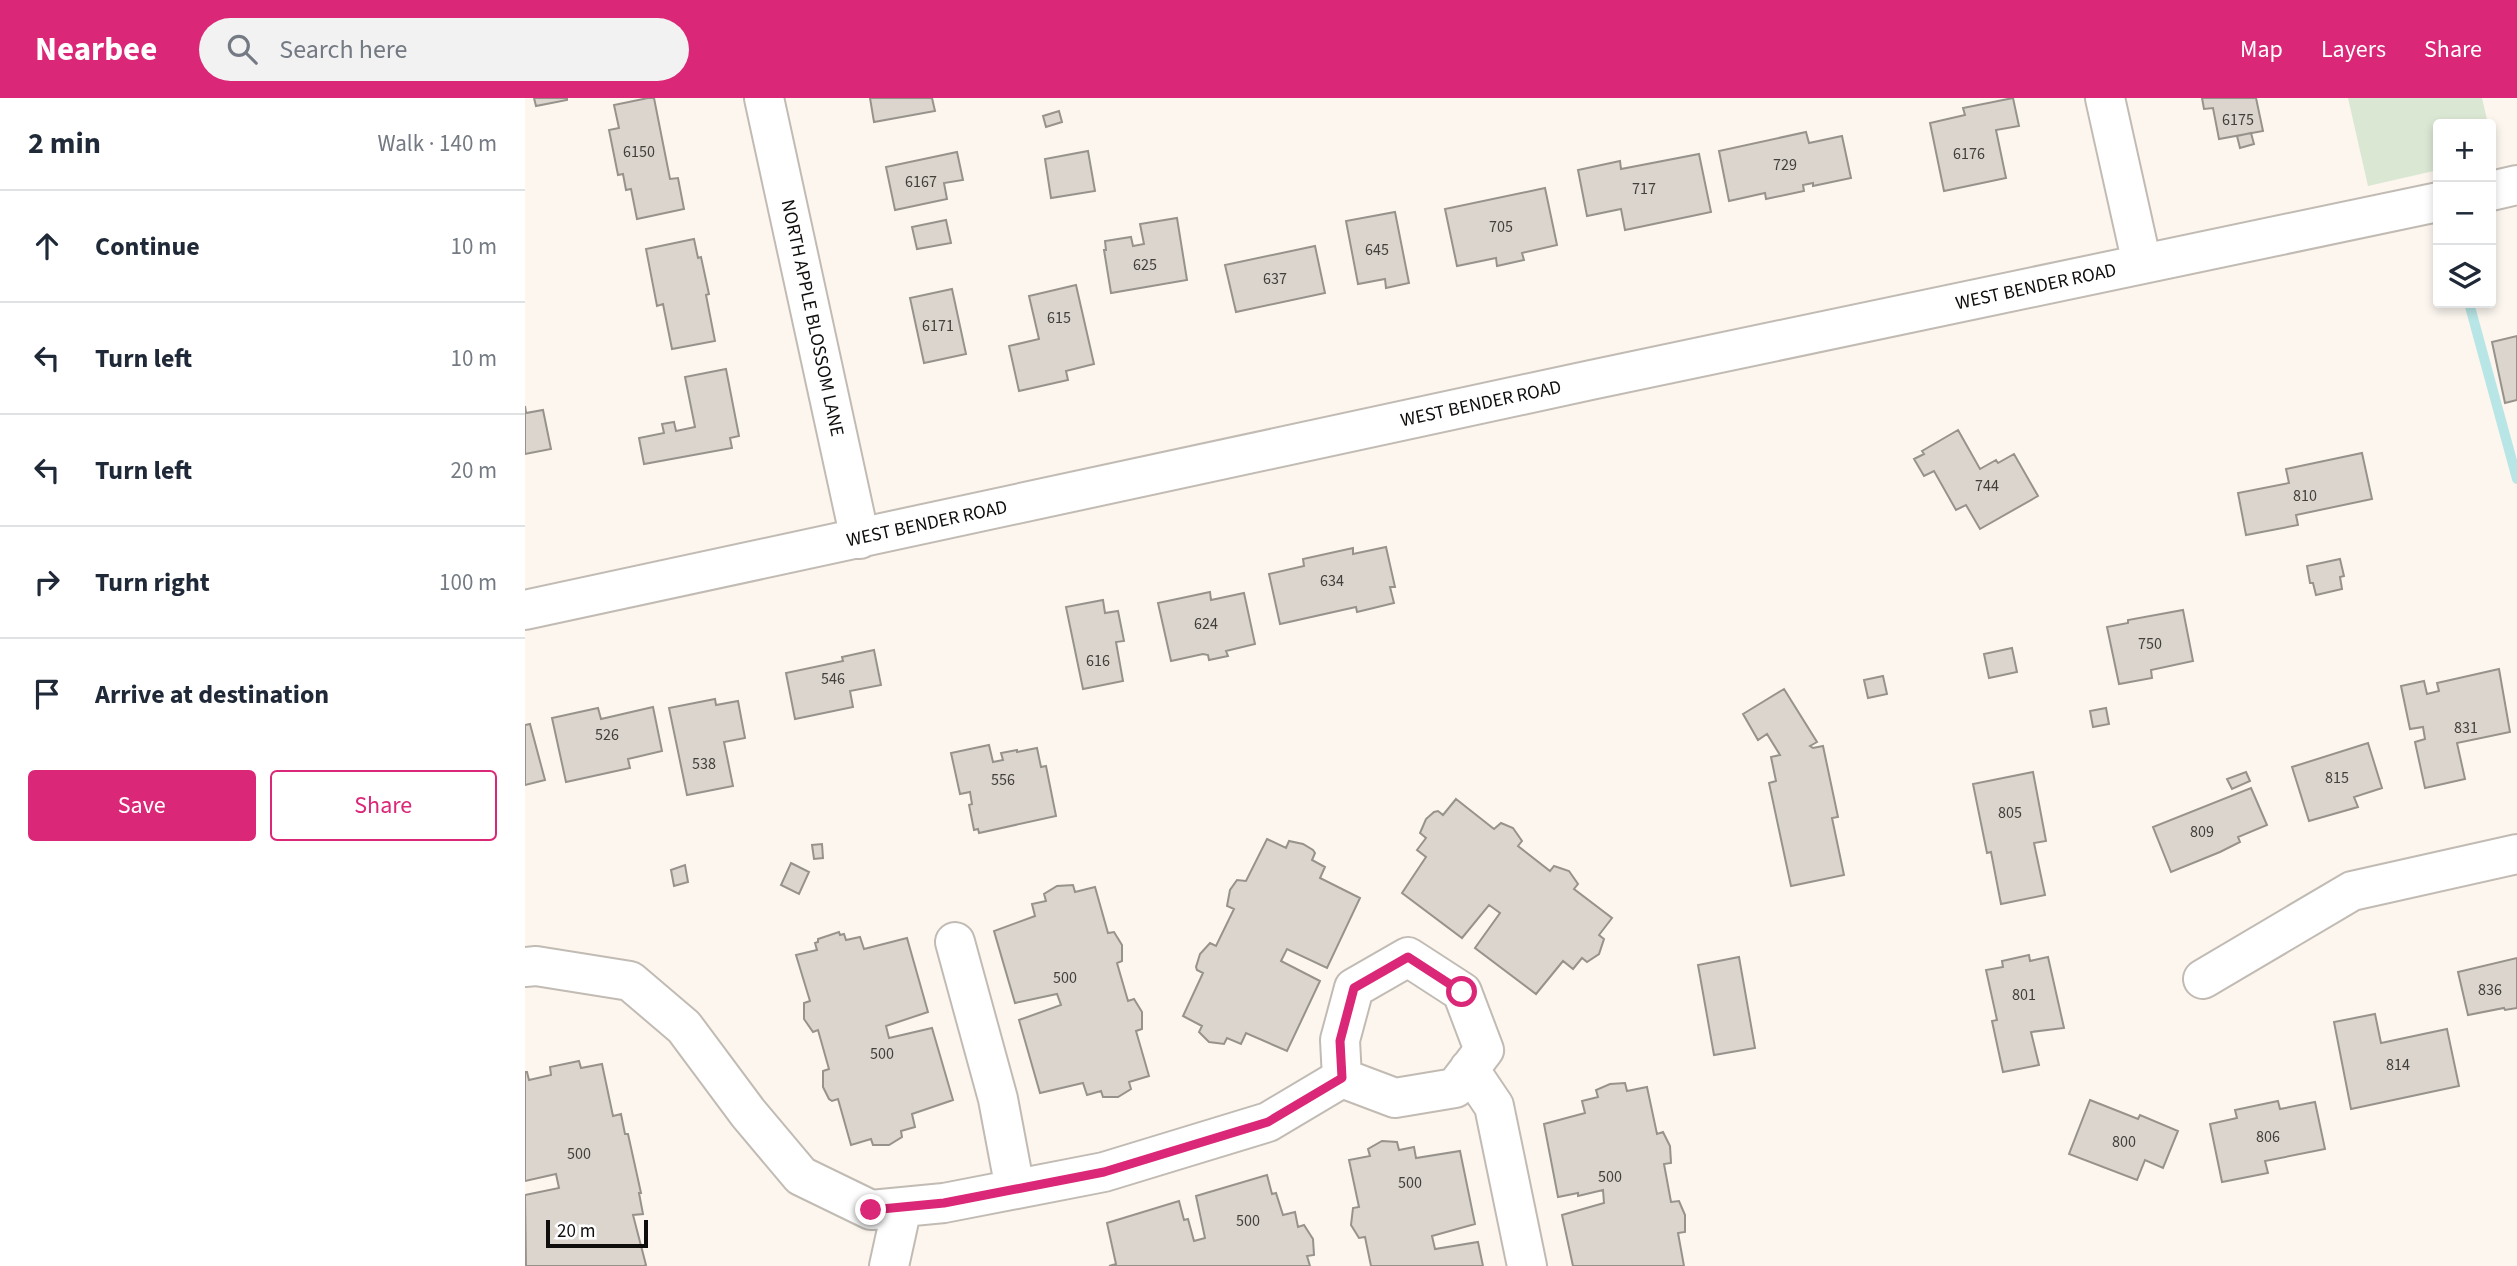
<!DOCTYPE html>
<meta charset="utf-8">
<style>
body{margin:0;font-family:"Source Sans 3",sans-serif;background:#f2f2f3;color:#1f2937}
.controls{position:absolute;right:21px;top:21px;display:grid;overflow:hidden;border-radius:7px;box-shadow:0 4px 10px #0003}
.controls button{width:63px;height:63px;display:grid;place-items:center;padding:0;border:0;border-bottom:2px solid #e0e1e3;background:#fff;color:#1f2937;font:35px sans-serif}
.scale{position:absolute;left:21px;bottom:18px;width:102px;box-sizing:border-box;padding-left:7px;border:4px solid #100e0c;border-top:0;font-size:19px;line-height:24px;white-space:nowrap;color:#100e0c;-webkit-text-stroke:5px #fff;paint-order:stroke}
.stop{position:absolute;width:21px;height:21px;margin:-16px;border:5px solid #db2777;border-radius:50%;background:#fff}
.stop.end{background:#db2777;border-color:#fff;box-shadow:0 2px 7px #0008}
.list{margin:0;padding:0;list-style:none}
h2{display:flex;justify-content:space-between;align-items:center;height:91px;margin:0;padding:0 28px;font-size:30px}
h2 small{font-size:23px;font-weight:400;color:#747a83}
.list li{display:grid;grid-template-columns:46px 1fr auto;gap:21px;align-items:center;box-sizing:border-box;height:112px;padding:0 28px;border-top:2px solid #e0e1e3}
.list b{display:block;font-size:26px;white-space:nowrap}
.list em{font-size:23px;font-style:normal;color:#747a83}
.actions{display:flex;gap:14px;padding:21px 28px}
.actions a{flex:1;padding:16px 0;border:2px solid #db2777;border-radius:7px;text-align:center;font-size:24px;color:#db2777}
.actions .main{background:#db2777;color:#fff}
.icon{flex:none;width:38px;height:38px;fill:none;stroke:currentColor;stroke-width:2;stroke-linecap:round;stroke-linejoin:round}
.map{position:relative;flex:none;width:1992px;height:1168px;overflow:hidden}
header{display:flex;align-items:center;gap:42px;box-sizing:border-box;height:98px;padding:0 35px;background:#db2777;color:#fff}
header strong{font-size:33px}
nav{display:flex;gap:38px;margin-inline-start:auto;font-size:24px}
.search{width:490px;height:63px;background:#f2f2f3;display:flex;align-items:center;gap:18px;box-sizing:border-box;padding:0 24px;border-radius:38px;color:#747a83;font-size:26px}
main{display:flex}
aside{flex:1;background:#fff}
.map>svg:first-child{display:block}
</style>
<header>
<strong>Nearbee</strong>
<div class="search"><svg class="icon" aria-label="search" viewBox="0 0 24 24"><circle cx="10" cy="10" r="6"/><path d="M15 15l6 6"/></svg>Search here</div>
<nav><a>Map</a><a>Layers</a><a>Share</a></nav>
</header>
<main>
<aside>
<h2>2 min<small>Walk · 140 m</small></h2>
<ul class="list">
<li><svg class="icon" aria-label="ahead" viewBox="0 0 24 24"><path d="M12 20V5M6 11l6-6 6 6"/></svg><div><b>Continue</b></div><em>10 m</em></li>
<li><svg class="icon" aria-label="left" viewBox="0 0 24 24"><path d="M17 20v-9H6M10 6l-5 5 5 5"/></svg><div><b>Turn left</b></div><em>10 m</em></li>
<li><svg class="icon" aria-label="left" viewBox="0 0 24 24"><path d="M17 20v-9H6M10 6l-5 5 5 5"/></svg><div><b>Turn left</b></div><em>20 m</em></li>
<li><svg class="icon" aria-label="right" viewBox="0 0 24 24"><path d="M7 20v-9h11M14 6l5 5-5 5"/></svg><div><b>Turn right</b></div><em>100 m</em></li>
<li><svg class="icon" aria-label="arrive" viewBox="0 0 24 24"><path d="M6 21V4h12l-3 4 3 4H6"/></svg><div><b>Arrive at destination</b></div></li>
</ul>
<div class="actions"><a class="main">Save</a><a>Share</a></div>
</aside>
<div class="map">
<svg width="1992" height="1168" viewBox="0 0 1992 1168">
<rect width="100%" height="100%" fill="#fcf6ef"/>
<path fill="#dae7d3" d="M1823,0H1957L1963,26H1913V72L1843,88Z"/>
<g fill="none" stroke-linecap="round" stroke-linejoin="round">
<path stroke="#b8e5e5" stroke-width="10" d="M1944,205L1992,381"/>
</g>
<path fill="#dbd5ce" stroke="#97928b" stroke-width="2" d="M9,0H42V2L11,8Z
M123,0H129L145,81L153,80L159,111L112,121L106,91L101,92L98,76L93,77L84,32L94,30L89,7Z
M345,0H407L410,13L349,24Z
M1488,0L1494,28L1471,32L1481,80L1419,93L1405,25L1440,17L1438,10Z
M1677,0H1731L1738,33L1694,41L1688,10L1679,11Z
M534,13L537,24L521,29L518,18Z
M1281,34L1284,45L1317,38L1326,80L1288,88V85L1278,87L1279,93L1241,101L1240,95L1204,103L1194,53Z
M1726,35L1729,46L1715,50L1712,38Z
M563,53L570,93L526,100L520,61Z
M432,54L438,82L419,85L422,101L370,112L361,69Z
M1174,56L1186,114L1100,132L1096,111L1062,118L1053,72L1095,63L1096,71Z
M1020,90L1032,147L997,155L999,162L972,168L971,160L932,168L920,111Z
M870,114L884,185L861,190L860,181L833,186L821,123Z
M652,120L662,182L586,195L579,152H581L580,143L606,139L608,148L619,146L615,126Z
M421,122L426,145L392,151L387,129Z
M169,141L173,160L176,159L184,196L181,197L190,243L147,251L138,206L132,208L121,151Z
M790,148L800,195L711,214L700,167Z
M551,187L569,266L541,273L543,282L494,293L484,248L514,241L504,198Z
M427,191L441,256L399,265L385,200Z
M1992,238V302L1980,305L1967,244Z
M201,271L214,338L205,340L207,350L119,366L114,340L139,335L137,326L149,324L151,333L170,329L160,279Z
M0,308L1,315L18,312L26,351L0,356Z
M1433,332L1455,371L1471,362L1473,365L1489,356L1513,398L1455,431L1441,407L1431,412L1409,373L1399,378L1389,361L1399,356L1397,353Z
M1837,355L1847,401L1771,417L1773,427L1721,437L1713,395L1764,385L1761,371Z
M861,449L870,489H865L869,505L832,514L831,509L755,526L744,476L779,468L778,461L828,450V456Z
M1815,461L1819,478L1815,479L1817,491L1791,497L1788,485H1785L1782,468Z
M685,494L686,502L719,495L730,546L701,553L703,558L684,562L683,557L678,556L646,563L633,505Z
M578,502L580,515L593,513L599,543L591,544L598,583L558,591L541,509Z
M1658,512L1668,563L1626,572L1627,580L1594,586L1582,529L1603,525V522Z
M1487,550L1492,574L1464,580L1459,556Z
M349,552L356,587L325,593L328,609L270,621L261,575L318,563L317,559Z
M1974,571L1985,634L1932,645L1940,681L1900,690L1890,644L1900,641L1898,629L1885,631L1876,588L1899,583L1902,596L1914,593L1912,585Z
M1358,578L1362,596L1343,600L1339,582Z
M1259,591L1292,644L1285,648L1288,650L1298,648L1313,719L1307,720L1319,777L1266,788L1244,685L1251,683L1246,659L1255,657L1242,636L1233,642L1218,616Z
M190,601L191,607L213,603L220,640L199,644L208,688L162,697L144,610Z
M128,609L137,653L103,661L105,670L41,684L27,620L73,610L76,621Z
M1581,610L1584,626L1568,629L1565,613Z
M5,626L20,682L0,687V627Z
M1843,645L1857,690L1829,699L1833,709L1784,723L1767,669Z
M464,647L468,664L478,662L476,655L492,652V654L512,650L516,669L521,668L531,718L454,735L453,731L449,732L444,707L447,706L445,694L435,696L426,655Z
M1508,674L1521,743L1509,745L1520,797L1476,806L1466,754L1462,755L1448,686Z
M1721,674L1725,683L1707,691L1702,681Z
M1726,690L1742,727L1713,739L1715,744L1695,754L1646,774L1628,729Z
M931,701L969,731L976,725L988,730L997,743L993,748L1025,773L1029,768L1044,773L1053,786L1049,791L1087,820L1074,837L1079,841L1074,856L1062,864L1057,860L1048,871L1038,863L1011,896L950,850L975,815L964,807L937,840L877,795L901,759L892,752L901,740L895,735L901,721L909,714L913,713L918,717Z
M742,741L761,750L764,743L778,746L788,752L790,755L787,762L800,769L795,780L835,800L802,870L762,851L756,863L795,883L762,953L721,935L716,946L702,940L699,946L684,944L674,934L677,928L658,918L678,875L672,872L671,869L675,856L685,845L691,848L709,811L702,808L705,792L712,782L721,783Z
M297,746L298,760L289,761L287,747Z
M266,765L284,774L274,796L256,787Z
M160,767L163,784L149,788L146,772Z
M548,787L550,794L570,789L583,835L589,834L597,847V863L592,865L603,903L609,901L617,914V931L611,933L624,978L604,984L606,991L593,999H578L576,993L562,997L558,985L515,995L494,922L536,907L532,896L490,905L469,833L510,818L507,806L521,803L519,796L532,788Z
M314,834L315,837L319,836L321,842L335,839L339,851L382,840L403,914L361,928L364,940L407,930L428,1002L387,1016L390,1029L376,1033L377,1039L364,1047H348L346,1041L326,1047L313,1001L307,1003L304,1001L298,989V973L304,971L293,932L288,934L279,921V905L285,903L271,857L292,852L290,845L293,844V841Z
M1504,857L1505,863L1523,859L1539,930L1506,934L1514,967L1478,974L1467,923L1472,922L1461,872L1478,869L1477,863Z
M1214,859L1230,950L1189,957L1173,867Z
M1992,860V910L1980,912L1979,910L1943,917L1933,874Z
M1850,916L1856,945L1922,931L1934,988L1826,1011L1809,924Z
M54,963L56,970L77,966L88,1018L96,1016L100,1036H103L116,1095H114L118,1116L108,1117L121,1167L119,1168H1L0,1097L34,1090L31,1076L0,1083V974H2L4,982L26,977L25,969Z
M1100,985L1102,993L1122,989L1132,1036L1138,1034L1145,1048L1146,1065L1139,1066L1146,1104L1154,1103L1160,1117V1134L1153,1135L1159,1168H1048L1037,1117L1079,1105L1078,1092L1053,1098V1095L1033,1099L1019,1026L1060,1015L1057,1003L1073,999L1071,992L1085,986Z
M1565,1002L1613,1021L1615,1017L1653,1033L1638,1070L1620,1062L1612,1082L1544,1056Z
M1753,1003L1755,1011L1790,1004L1800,1051L1740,1063L1743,1075L1697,1084L1685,1026L1712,1020L1710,1012Z
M857,1043L872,1044L874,1052L889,1049L891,1060L935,1053L950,1126L907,1138L910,1151L953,1144L958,1168H846L840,1139L834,1140L826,1127L828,1110L834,1109L824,1062L845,1058L843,1051Z
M742,1077L747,1096L751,1095L758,1117L770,1114L773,1129L779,1127L788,1141L789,1157L782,1158L785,1168H584L591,1166L582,1125L654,1103L659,1122L663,1121L669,1143L680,1140L671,1098Z"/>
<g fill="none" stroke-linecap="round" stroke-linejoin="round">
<defs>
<path id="minor" d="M239,0L335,441
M1580,0L1617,166
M1966,93L1992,87
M0,512L1066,282L1913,104
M430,844L473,1001L490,1091
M883,859L937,894L959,952L930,990L870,1000L817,980L815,942L829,890Z
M0,869L11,868L105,883L159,929L223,1015L276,1078L346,1112L419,1105L579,1074L743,1024L817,980
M1678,881L1827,793L1992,756
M944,971L969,1008L1002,1168
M364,1168L377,1109"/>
</defs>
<use href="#minor" stroke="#c1bbb4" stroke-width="42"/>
<use href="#minor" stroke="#fff" stroke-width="38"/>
</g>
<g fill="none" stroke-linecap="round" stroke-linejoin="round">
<path stroke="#db2777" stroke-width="9" d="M346,1112L419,1105L579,1074L743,1024L817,980L815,943L829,890L883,859L937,894"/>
</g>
<g text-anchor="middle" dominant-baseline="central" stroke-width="5" stroke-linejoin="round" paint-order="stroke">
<g font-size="16" fill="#43403c">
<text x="1713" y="22">6175</text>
<text x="114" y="54">6150</text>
<text x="1444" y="56">6176</text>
<text x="1260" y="67">729</text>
<text x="396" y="84">6167</text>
<text x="1119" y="91">717</text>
<text x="976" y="129">705</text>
<text x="852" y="152">645</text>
<text x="620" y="167">625</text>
<text x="750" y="181">637</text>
<text x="534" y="220">615</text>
<text x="413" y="228">6171</text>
<text x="1462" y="388">744</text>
<text x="1780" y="398">810</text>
<text x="807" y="483">634</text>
<text x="681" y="526">624</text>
<text x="1625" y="546">750</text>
<text x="573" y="563">616</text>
<text x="308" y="581">546</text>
<text x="1941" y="630">831</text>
<text x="82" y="637">526</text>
<text x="179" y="666">538</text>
<text x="1812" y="680">815</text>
<text x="478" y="682">556</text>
<text x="1485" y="715">805</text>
<text x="1677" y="734">809</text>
<text x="540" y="880">500</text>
<text x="1965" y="892">836</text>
<text x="1499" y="897">801</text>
<text x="357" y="956">500</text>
<text x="1873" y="967">814</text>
<text x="1743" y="1039">806</text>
<text x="1599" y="1044">800</text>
<text x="54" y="1056">500</text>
<text x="1085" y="1079">500</text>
<text x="885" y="1085">500</text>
<text x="723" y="1123">500</text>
</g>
<g font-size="19" fill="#100e0c" stroke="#fff">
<text transform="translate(1511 189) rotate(-12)">WEST BENDER ROAD</text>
<text transform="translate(287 220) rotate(78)">NORTH APPLE BLOSSOM LANE</text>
<text transform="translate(956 306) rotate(-12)">WEST BENDER ROAD</text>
<text transform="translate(402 426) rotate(-12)">WEST BENDER ROAD</text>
</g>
</g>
</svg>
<div class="controls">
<button>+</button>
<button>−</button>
<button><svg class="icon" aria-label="layers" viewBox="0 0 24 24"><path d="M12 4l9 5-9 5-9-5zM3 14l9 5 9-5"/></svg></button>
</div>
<div class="scale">20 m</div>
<div class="stop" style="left:937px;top:894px"></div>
<div class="stop end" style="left:346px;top:1112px"></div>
</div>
</main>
